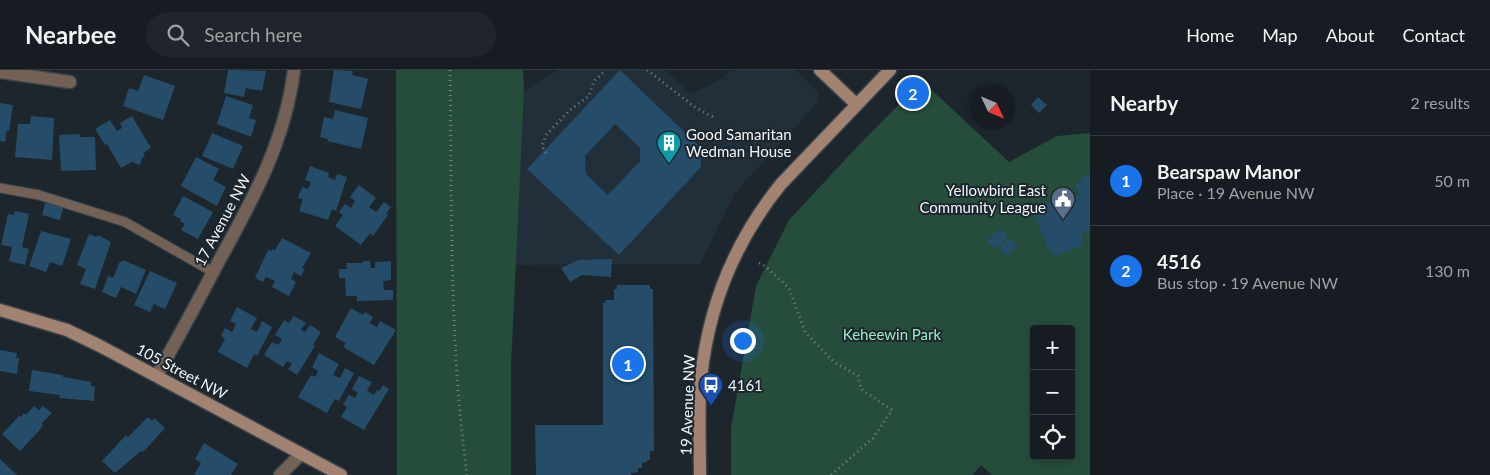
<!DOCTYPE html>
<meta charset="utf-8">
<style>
body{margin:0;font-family:Lato,sans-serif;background:#1f252a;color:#f1f3f6}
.controls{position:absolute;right:15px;bottom:15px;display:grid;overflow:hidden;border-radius:5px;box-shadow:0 2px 8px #0003}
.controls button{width:45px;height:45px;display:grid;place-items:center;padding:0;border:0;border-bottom:1px solid #353a40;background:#161c22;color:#f1f3f6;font:25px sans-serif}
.compass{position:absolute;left:970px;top:15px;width:45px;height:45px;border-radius:50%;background:#161c22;box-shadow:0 2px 8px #0003;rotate:134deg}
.you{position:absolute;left:742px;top:270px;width:18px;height:18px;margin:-12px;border:4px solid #fff;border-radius:50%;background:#1a73e8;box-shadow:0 0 0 8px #1a73e833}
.badge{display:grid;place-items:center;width:32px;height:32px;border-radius:50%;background:#1a73e8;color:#fff;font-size:16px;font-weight:700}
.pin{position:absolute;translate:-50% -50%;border:2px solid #fff;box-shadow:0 1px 5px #0006}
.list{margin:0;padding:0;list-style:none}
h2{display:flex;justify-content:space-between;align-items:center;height:65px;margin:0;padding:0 20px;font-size:21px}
h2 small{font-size:16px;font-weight:400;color:#9ea1a5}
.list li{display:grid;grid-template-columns:32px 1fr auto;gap:15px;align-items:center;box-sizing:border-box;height:90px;padding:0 20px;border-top:1px solid #353a40}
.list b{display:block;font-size:19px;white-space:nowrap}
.list p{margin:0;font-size:16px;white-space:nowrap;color:#9ea1a5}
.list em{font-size:16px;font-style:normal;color:#9ea1a5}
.icon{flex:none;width:28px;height:28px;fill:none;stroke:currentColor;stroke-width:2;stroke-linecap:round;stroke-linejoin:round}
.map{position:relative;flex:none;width:1090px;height:405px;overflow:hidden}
header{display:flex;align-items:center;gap:30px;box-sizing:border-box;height:70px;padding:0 25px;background:#161c22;border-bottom:1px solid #353a40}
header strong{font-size:24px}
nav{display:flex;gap:28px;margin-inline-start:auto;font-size:18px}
.search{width:350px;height:45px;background:#1f252a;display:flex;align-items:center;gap:12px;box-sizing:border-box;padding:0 18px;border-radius:28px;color:#9ea1a5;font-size:19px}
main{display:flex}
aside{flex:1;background:#161c22}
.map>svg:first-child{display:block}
</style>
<header>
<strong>Nearbee</strong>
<div class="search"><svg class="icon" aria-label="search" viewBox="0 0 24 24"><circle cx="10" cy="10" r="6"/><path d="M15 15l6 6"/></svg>Search here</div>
<nav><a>Home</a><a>Map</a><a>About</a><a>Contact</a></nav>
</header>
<main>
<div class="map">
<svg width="1090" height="405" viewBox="0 0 1090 405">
<rect width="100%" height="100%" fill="#1d262d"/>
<path fill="#212f3b" d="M558,0H665L691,24L723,8L731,0H796L818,22L817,33L734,124L700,194L515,195L524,21Z"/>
<path fill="#264d3c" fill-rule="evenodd" d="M396,0H523L524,21L511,295V405H397Z
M922,11L1009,92L1057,66L1090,63V405H992L981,395L972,405H731V358L756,216L789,150L855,79ZM1034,259H1071V386H1034Z"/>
<path fill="#254d6a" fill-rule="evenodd" d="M228,0L266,1L262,21L246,18L244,27L224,23Z
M334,0L353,1L352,5L368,9L361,39L329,32Z
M620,0L700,77L701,97L619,185L527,99ZM615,54L640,78V91L608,125L586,104L585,86Z
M144,5L175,16L163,50L123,36L129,18L138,21Z
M226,26L253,35L249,48L256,50L251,67L217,54Z
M1038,27L1047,35L1039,43L1031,35Z
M0,33L13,35L9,61L7,60L5,72L0,71Z
M335,40L368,48L361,79L327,71L328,69L320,67L324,47L333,49Z
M31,46L54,48L52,90L15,87L18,54H30Z
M132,46L151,78L143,83L145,86L142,88L140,95L132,92L121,98L107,74L105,75L95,59L110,50L117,61L122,58L120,53Z
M212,63L243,76L233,99L202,86Z
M80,64V67H95L96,100L61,101L59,65Z
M196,87L219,99L213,110L226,117L217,136L181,116Z
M310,96L329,103L328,107L335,110L337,104L347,107L336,141L332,139L328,150L299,141L303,129L298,128L302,117L308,119L311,112L305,110Z
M1090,104V160L1082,163L1083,167L1080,169L1083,175L1054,187L1052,182H1050L1032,140L1064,126L1067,131L1080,125L1075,114L1082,111L1080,108Z
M359,115L376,128L369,137L376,142L384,132L391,137L386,144L388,145L373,166L370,163L361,175L335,156L343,145L339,142L345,134L351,138L355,131L350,127Z
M183,126L213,142L198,169L181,160L185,154L180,151L181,149L173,145Z
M46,130L64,135L60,150L42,145Z
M15,141L29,144L22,177L29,179L25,195L9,191L12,177L1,175L8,144L14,145Z
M1000,158L1008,166L996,179L987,171Z
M41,161L71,169L62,196L50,192L46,202L29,196Z
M89,164L97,167L98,165L111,172L95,219L80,214L86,199L77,195Z
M282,168L311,183L302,198L305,199L301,206L294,202L291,209L296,212L289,226L272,217L275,211L266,207L263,212L255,208L268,180L271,181L272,179L275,180Z
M1009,168L1017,175L1007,186L999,179Z
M612,189L611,207L582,205L570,212L561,198L579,190Z
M123,190L146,200L136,224L121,217L116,228L102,222L108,206L113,208L120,191L122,192Z
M363,191H370L371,198H375V192L391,191V210L383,211L384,220H393V230L357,231V226H346L345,208H339V199H347L346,193H363Z
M150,201L177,213L165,239L154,234L150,242L134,235Z
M617,215H650V219H653L654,381H650V390H647V392L642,393V398H638V402L631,403V405H536L535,355H603V233H605V230H614V219H617Z
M237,237L257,248L251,259L257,262L262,251L272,257L257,286L254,284L247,298L218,282L225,269L221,266L225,258L232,262L236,254L230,251Z
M351,238L363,245L365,242L373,247L370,253L377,257L380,251L396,260L374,295L343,277L346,273L335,267Z
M294,246L306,253L301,260L305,262L310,255L321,262L313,275L315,276L297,305L288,299L292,294L287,291L283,297L264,285L272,272L278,275L282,269L275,265L284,250L289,253Z
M0,280L17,283L16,288H19L17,304L0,301Z
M319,283L339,294L333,305L340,308L345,298L354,303L339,331L335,329L327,343L298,327L311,305L315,307L318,301L312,297Z
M32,300L63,305V307L91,312V316H95L94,331L59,328L60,325L29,321Z
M359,306L372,312L367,321L374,325L377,320L379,321L383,315L389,319L364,360L341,347L347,337L343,334L349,325L355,328L358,323L352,319Z
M34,336L39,340L43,336L52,343L42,353L43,355L38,362L20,381L2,364L19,346L21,347L24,343L26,345Z
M148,347L152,351L154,348L165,358L143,382L141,381L115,403L102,391L126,365L128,367Z
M204,373L238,394L231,405H194L201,393L195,389Z
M0,389L17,405H0Z"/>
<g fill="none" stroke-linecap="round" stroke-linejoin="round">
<defs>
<path id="lane" d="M0,118L39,125L125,152L213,202"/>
<path id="street" d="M0,2L70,12
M157,305C178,268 199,229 219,191C253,129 285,72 294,0
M280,405L301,384"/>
<path id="secondary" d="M820,0L857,35
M0,240L67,260L100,276L341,405
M700,405C700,373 698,341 701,309C708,237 735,171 781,114L890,0"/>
</defs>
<use href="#lane" stroke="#3b434a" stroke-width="11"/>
<use href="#street" stroke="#3b434a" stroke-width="15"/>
<use href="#secondary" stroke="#3b434a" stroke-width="15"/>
<path stroke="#787f86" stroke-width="3" stroke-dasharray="1 4" stroke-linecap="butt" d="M450,0C452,135 449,271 467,405
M647,0L696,38L715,48
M546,83L542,76L546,65L570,40L589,26L594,11L606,0
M759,193L765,196L789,218L805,262L834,292L858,306L861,319L892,340L873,368L831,405"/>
<use href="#lane" stroke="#746156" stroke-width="9"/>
<use href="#street" stroke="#746156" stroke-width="12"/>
<use href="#secondary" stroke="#a28371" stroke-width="12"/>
</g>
<defs>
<symbol id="building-pin" viewBox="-11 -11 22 30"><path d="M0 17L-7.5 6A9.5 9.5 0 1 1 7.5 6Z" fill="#0f9aa8" stroke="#1d262d"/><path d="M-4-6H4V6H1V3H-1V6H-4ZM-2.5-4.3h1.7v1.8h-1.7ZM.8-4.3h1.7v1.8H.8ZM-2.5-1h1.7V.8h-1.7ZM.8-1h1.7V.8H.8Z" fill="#fff"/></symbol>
<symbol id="civic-pin" viewBox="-11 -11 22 30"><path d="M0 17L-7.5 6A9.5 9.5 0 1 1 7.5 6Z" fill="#5c6f8a" stroke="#1d262d"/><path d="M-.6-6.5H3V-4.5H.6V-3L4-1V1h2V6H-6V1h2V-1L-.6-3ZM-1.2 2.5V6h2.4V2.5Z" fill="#fff"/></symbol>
<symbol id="bus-pin" viewBox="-11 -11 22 30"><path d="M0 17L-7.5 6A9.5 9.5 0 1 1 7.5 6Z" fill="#1a4fb4" stroke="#1d262d"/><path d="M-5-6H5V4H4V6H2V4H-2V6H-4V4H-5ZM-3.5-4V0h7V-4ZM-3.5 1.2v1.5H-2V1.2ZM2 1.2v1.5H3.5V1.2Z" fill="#fff"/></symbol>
</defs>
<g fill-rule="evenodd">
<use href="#building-pin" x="655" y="59" width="28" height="38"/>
<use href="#civic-pin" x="1049" y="115" width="28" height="38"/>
<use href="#bus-pin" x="697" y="301" width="28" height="38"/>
</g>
<g text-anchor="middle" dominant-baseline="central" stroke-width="4" stroke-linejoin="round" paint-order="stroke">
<g font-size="15" fill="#f0f6fb" stroke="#1d262d" text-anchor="start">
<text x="686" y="64">Good Samaritan<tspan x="686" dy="17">Wedman House</tspan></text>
<text x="1046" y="120" text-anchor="end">Yellowbird East<tspan x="1046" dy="17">Community League</tspan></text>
<text x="728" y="315">4161</text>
</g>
<g font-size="15" fill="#f0f6fb" stroke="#1d262d">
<text transform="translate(222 150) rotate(-62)">17 Avenue NW</text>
<text transform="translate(182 301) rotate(28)">105 Street NW</text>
<text transform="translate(687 335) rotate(-88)">19 Avenue NW</text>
</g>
<g font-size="15" fill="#99ecc6" stroke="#1d262d">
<text x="892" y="264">Keheewin Park</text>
</g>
</g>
</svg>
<div class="controls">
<button>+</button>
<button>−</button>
<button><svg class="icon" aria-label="locate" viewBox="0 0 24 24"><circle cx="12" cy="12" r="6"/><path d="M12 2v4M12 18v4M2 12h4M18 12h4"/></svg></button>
</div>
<svg class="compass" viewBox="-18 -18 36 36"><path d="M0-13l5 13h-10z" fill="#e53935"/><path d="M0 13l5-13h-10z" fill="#9ea1a5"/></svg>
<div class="you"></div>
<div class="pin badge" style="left:628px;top:294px">1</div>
<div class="pin badge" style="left:913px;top:23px">2</div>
</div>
<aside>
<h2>Nearby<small>2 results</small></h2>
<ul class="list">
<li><span class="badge">1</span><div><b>Bearspaw Manor</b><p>Place · 19 Avenue NW</p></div><em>50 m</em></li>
<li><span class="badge">2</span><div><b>4516</b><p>Bus stop · 19 Avenue NW</p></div><em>130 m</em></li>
</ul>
</aside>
</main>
